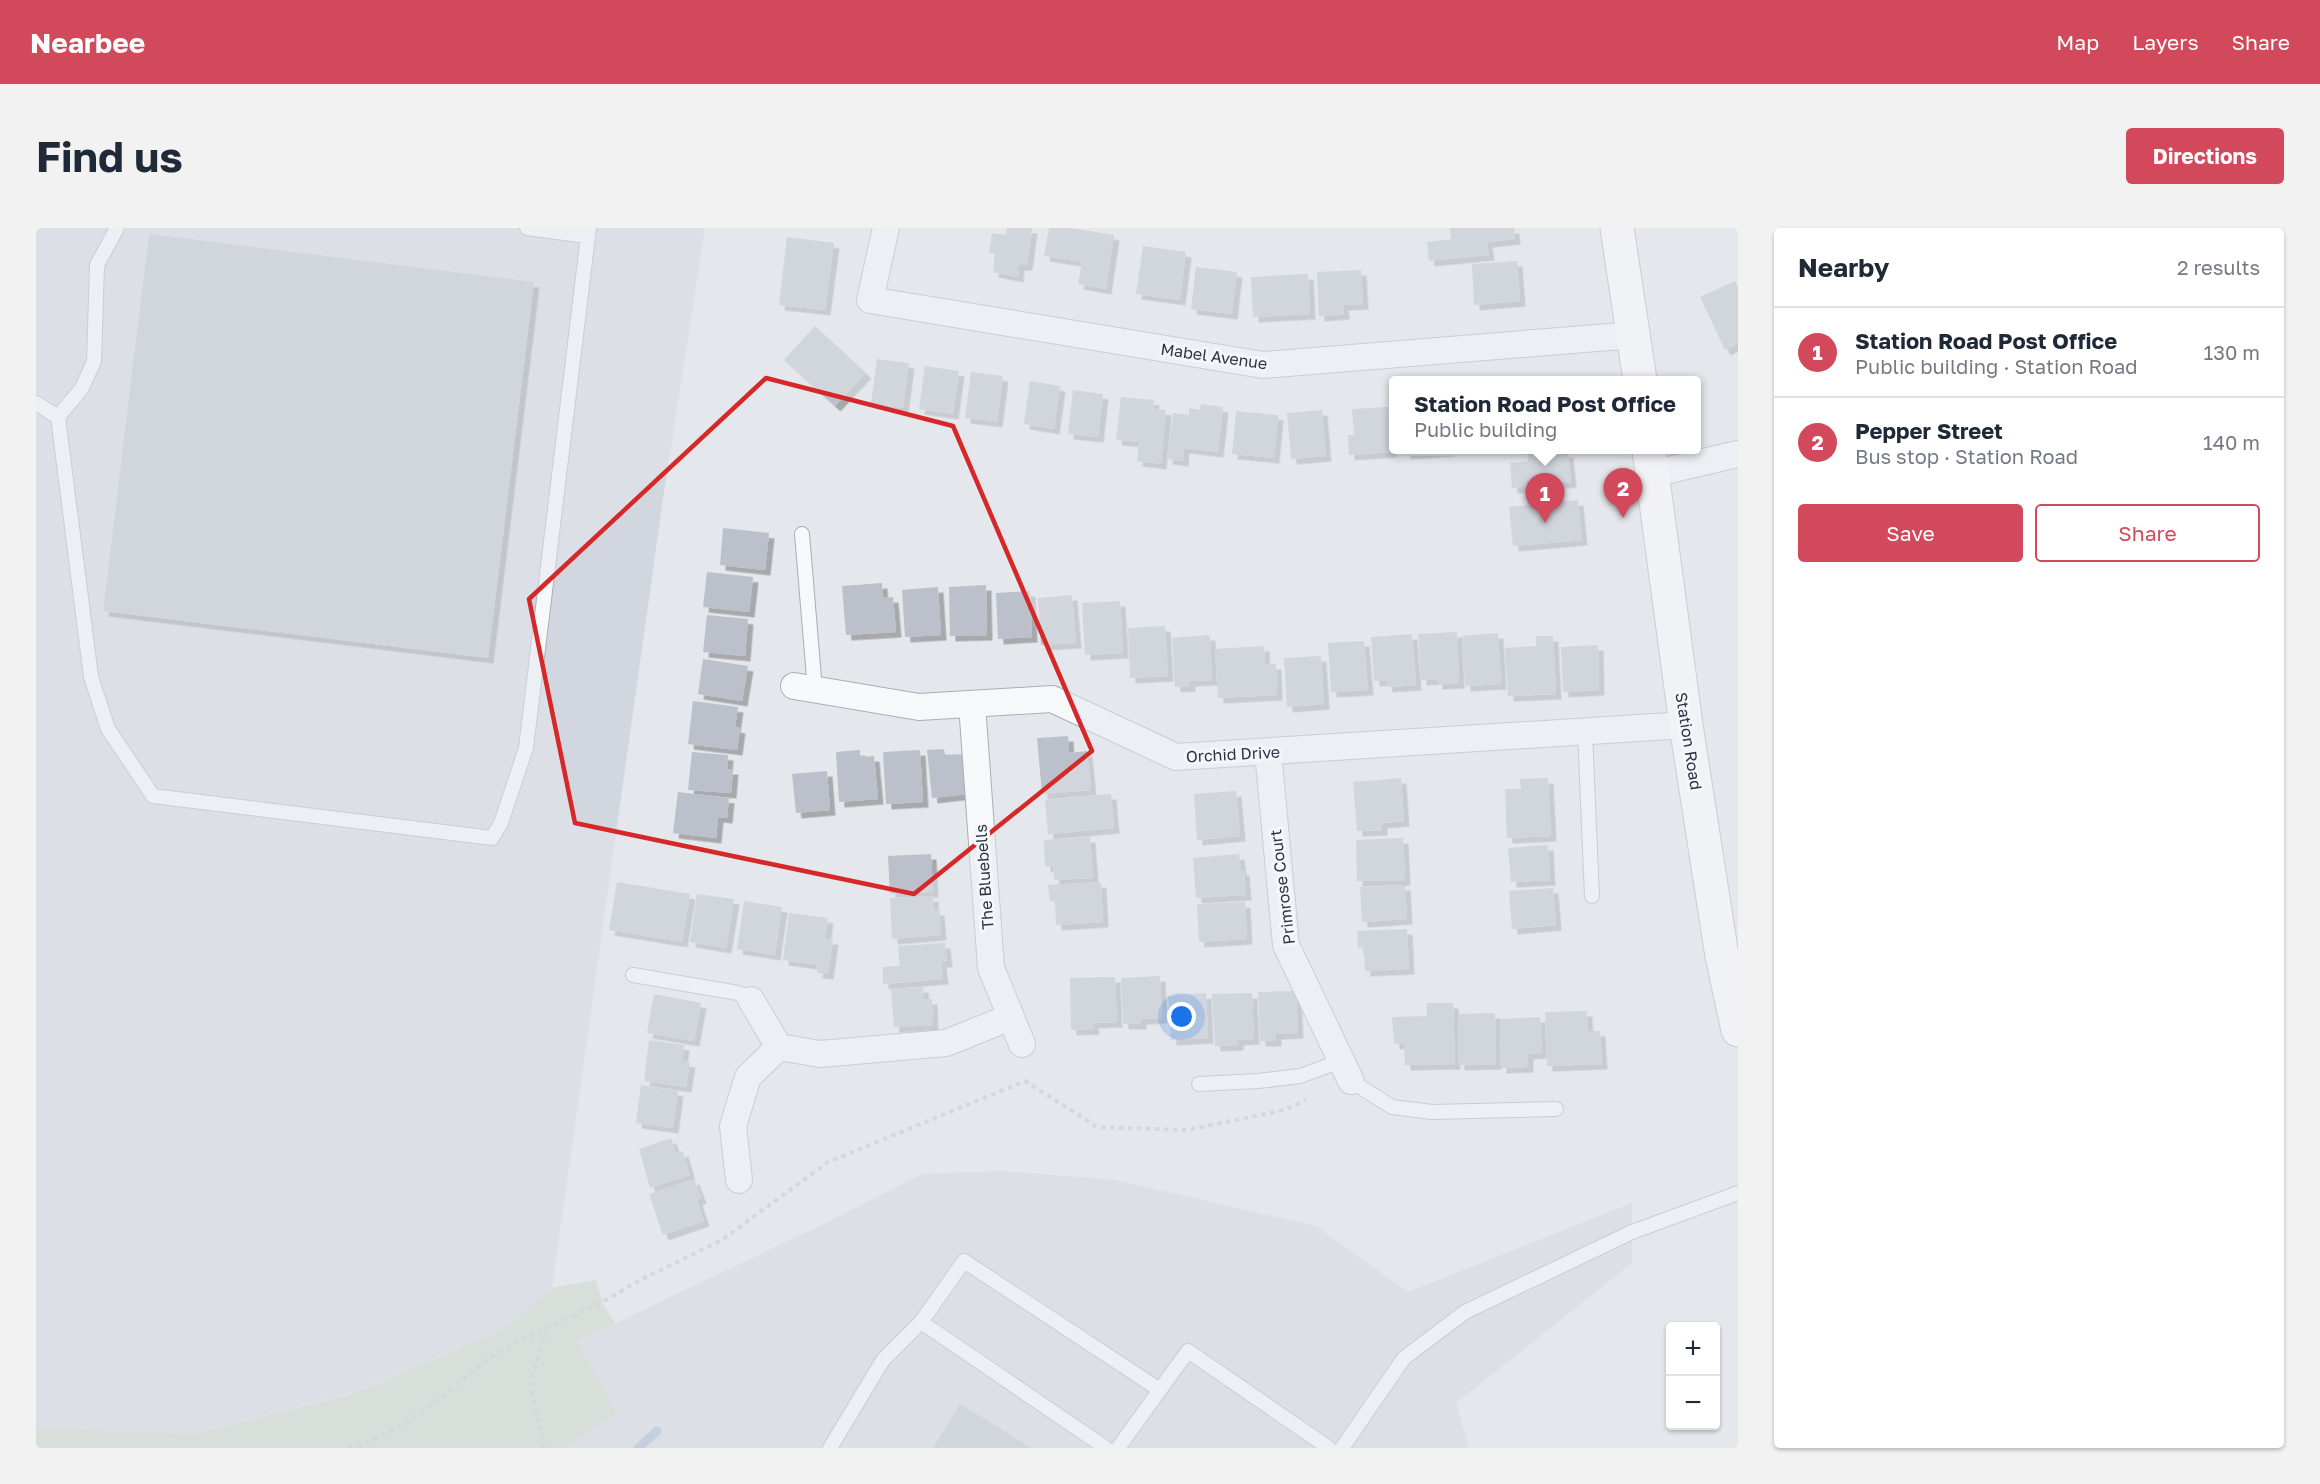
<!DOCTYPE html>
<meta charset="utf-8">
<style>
body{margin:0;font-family:"Golos Text",sans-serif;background:#f2f2f3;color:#1f2937}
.controls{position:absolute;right:18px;bottom:18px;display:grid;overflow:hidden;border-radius:6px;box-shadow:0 2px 4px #0004}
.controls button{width:54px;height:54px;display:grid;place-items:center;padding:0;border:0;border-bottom:2px solid #e0e1e3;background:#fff;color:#1f2937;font:30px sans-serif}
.you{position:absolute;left:1146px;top:789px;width:21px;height:21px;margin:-15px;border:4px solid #fff;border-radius:50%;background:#1a73e8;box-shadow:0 0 0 9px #1a73e833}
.badge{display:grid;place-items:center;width:39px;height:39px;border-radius:50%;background:#d1495b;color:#fff;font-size:20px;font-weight:700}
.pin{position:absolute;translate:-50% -50px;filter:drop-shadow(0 2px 3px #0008)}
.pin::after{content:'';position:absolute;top:32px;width:21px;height:18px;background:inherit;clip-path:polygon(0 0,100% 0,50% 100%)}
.popup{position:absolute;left:1353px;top:148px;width:312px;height:78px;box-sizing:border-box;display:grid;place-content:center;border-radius:6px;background:#fff;filter:drop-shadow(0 2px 4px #0005);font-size:20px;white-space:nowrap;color:#747a83}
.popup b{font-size:22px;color:#1f2937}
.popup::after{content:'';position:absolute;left:50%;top:100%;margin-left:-12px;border:12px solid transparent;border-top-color:#fff}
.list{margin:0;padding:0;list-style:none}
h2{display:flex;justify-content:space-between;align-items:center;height:78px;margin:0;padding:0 24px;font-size:26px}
h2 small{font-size:20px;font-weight:400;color:#747a83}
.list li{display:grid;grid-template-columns:39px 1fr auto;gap:18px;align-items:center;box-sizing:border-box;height:90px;padding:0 24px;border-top:2px solid #e0e1e3}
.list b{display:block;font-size:22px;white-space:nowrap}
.list p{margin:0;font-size:20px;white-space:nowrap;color:#747a83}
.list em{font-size:20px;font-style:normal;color:#747a83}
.actions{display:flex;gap:12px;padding:18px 24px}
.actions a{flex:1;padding:14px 0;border:2px solid #d1495b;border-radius:6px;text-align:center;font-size:21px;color:#d1495b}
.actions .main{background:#d1495b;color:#fff}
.map{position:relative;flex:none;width:1702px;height:1220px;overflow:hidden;border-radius:6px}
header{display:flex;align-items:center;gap:36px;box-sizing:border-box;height:84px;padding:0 30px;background:#d1495b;color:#fff}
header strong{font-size:28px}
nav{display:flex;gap:33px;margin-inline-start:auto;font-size:21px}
.intro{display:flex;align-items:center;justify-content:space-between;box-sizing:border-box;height:144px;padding:0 36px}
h1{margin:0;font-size:42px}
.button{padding:15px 27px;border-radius:6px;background:#d1495b;color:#fff;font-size:21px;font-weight:700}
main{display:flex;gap:36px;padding:0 36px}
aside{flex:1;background:#fff;border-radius:6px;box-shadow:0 2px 4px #0004}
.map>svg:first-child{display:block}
</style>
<header>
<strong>Nearbee</strong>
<nav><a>Map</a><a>Layers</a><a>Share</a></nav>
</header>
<div class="intro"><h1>Find us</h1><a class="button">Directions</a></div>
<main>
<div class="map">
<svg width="1702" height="1220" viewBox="0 0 1702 1220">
<defs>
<filter id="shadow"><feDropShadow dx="5.5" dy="5.5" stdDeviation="0" flood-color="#0004"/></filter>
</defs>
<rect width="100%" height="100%" fill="#e4e7ec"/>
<path fill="#d2d6de" d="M0,0H669L628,264L516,1060L464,1103L315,1165L157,1206L0,1199Z
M967,943L1080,952L1280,998L1372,1064L1596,975V1035L1420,1175L1433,1220H529L581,1186L542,1113L775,1002L886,946Z"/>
<path fill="#c9d6c5" d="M560,1052L566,1074L579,1095L542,1113L581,1186L529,1220H0V1199L157,1206L315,1166L464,1103L516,1060Z"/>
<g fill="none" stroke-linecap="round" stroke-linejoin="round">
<path stroke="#9fb4cc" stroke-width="9" d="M602,1220L621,1203"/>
</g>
<path fill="#bbc0ca" filter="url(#shadow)" d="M971,0H996L991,37H983L982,49L957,44L959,26L953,25L956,5L970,7Z
M1013,0H1034L1078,7L1070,61L1042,56L1046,34L1008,28Z
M1414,0H1478L1479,11L1451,14L1453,27L1393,33L1391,14L1415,11Z
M113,6L498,54L452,430L67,383Z
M751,9L798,15L789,82L743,77Z
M1107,18L1150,24L1144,72L1100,66Z
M1481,33L1484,73L1438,77L1436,36Z
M1160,39L1201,44L1196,86L1155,81Z
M1325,42L1327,76L1307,77L1308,86L1283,88L1281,44Z
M1272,46L1274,86L1217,89L1215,49Z
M1699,53L1702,60V116L1689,122L1664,69Z
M779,98L830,145L799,178L748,132Z
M841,131L873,135L867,180L835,175Z
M889,138L923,143L917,186L883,181Z
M935,144L967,148L961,194L929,190Z
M994,153L1024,158L1018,201L988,196Z
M1037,162L1067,166L1062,209L1032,206Z
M1085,169L1118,172L1117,181L1130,182L1125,236L1101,233L1103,214L1080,212Z
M1165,176L1187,179L1182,224L1148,220L1147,233L1131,231L1137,185L1153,187V180L1164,182Z
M1352,179L1355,224L1313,227L1312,207H1318L1316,181Z
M1286,182L1290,228L1255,231L1251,185Z
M1200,183L1242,187L1238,230L1196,226Z
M1369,222H1413V223L1369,226Z
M1491,222H1524V224H1532L1535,254L1476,260L1474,235L1492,233Z
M1542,272L1546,312L1477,318L1473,279Z
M687,300L733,305L729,342L684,337Z
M671,344L717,349L713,384L667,379Z
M846,355L847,370L857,369L860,404L810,407L806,358Z
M950,357L951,407L914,408L913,359Z
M902,359L905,407L869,409L866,362Z
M994,363L996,409L962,411L960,365Z
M1036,367L1040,415L1005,417L1002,370Z
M1084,373L1087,425L1049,427L1046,375Z
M671,387L712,391L709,428L667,424Z
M1129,398L1132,448L1094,450L1092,400Z
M1421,404L1423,455L1401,456V451L1385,452L1382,406Z
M1462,405L1465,456L1429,458L1426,408Z
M1376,406L1380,457L1351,459L1350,452L1338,453L1335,409Z
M1174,407L1176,452L1154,453V458L1139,459L1136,410Z
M1500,408H1517L1520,466L1472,468L1469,420L1500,418Z
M1328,413L1332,462L1295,464L1292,415Z
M1562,417L1563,462L1527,464L1525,419Z
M1228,418L1229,436H1240L1241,467L1182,470L1179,421Z
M1285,428L1288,476L1251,479L1248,430Z
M667,431L712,438L706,473L662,466Z
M657,473L702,479L699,499L704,500L701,522L652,516Z
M1032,508L1033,525L1051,523L1055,562L1006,566L1001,510Z
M908,521L909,527L927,526L931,566L896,570L891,522Z
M824,522V529L838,528L842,571L803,574L800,524Z
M884,522L887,574L850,576L847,524Z
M656,524L692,527L691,541H697L695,565L652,562Z
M791,543L794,582L760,585L756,546Z
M1365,550L1368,593L1346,595V602L1321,603L1317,554Z
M1512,550L1515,608L1471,610L1469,561H1485L1484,551Z
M1200,563L1204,608L1161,612L1158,566Z
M642,564L693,570L691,590L682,589L680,610L637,605Z
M1075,566L1078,600L1012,606L1009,572Z
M1054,609L1057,650L1018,652L1017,638L1009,639L1008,612Z
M1367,610L1369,652L1321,653L1320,612Z
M1512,617L1514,652L1475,654L1472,620Z
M895,626L897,664L854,666L852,628Z
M1203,626L1205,642H1208L1210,667L1160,670L1157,630Z
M581,654L654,666L646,714L573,702Z
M1065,654L1067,694L1020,697L1019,673L1014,674L1012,657Z
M1369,657L1371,691L1326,694L1324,659Z
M1517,660L1520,697L1476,701L1473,663Z
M661,666L698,671L690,720L654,714Z
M897,668L898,682H903L905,707L856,711L854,670Z
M708,673L746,679L739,727L701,721Z
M1209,674L1211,711L1163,714L1161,676Z
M753,685L792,690L789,711H797L792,746L781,745L782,737L747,732Z
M1371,701L1373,741L1329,743L1328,719L1322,720L1321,703Z
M909,715L911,734H905L907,751L847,756V739L864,738L862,718Z
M1124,748L1126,790L1105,791V796H1087L1085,750Z
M1079,749L1081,794L1057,795L1058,801L1035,802L1034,750Z
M887,759L888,771H896L897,797L858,799L855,761Z
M1260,763L1262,805L1240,806V813H1224L1222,764Z
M1170,765L1172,810L1135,812L1132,768Z
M1216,765L1218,811L1202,812V817L1179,818L1176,766Z
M618,766L665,775L658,813L611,805Z
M1391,775H1417L1419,836L1369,837L1368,815L1358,816L1356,789L1391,788Z
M1551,783L1552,803H1564L1566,836L1511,838L1509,784Z
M1459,785L1460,836L1423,837L1422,786Z
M1504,789L1506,825L1492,826V839L1465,840L1464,791Z
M613,812L648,817L646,833L654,834L650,859L608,853Z
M605,857L642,863L637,900L600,895Z
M635,910L640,925L647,923L654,947L614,960L603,921Z
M658,951L665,970L661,972L668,993L627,1007L613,966Z
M924,1176L996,1220H897Z"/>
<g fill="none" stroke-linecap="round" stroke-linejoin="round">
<defs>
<path id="service" d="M81,0L61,37L58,133L46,160L22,189L55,449L72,501L117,568L456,610L465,595L490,520L553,0
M491,0L551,8
M0,175L22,189
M766,306L779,462
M1549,504L1556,668
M597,747L702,765L715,772
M1315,853L1356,879L1396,884L1520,881
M1163,856L1222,853L1264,848L1305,833
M885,1094L1070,1220
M794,1220L847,1132L885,1094L928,1033L1124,1162
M1082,1220L1152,1123L1293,1220
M1306,1220L1368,1130L1429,1084L1596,1004L1702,965"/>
<path id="minor" d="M850,0L834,72L1227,137L1598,107
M1616,246L1702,226
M758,458L883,479L1016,471L1140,529L1650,497
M936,476L955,740L986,816
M1232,524L1250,717L1315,853
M715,772L743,819
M703,952L697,898L712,849L743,819L784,826L910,815L975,789"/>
<path id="secondary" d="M1581,0L1604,152
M1613,222L1650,497L1686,728L1702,802"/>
</defs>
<use href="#service" stroke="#a9aeb7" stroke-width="16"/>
<use href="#minor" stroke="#a9aeb7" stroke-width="28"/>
<use href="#secondary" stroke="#a9aeb7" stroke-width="35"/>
<path stroke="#c2c5cb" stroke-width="4" stroke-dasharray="4.5 4.5" stroke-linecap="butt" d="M312,1220L329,1215L368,1196L406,1169L452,1131L479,1115L566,1074L608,1050L686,1012L792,934L989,853L1061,899L1151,902L1248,882L1270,872
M508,1220L494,1155L511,1102"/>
<use href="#service" stroke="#f7f8fa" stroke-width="14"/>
<use href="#minor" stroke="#f7f8fa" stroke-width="26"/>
<use href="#secondary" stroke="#fff" stroke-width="33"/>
</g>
<path d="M0 0H1702V1220H0ZM730,150L917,198L1056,523L878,666L539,595L493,371Z" fill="#e4e7ec" fill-opacity=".55" fill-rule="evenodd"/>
<path fill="none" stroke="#d62828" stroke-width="4.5" stroke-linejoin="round" d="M730,150L917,198L1056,523L878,666L539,595L493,371Z"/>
<g text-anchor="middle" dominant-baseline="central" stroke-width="6" stroke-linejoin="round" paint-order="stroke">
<g font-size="16" fill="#2b3445" stroke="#f4f6f9">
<text transform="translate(1178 128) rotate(8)">Mabel Avenue</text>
<text transform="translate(1653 513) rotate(81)">Station Road</text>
<text transform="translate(1197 526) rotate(-3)">Orchid Drive</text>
<text transform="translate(948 649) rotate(-94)">The Bluebells</text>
<text transform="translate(1246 659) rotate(-97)">Primrose Court</text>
</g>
</g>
</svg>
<div class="controls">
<button>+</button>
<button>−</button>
</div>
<div class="you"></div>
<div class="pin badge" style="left:1509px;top:295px">1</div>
<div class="popup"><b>Station Road Post Office</b>Public building</div>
<div class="pin badge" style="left:1587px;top:290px">2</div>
</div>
<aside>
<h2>Nearby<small>2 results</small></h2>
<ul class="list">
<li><span class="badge">1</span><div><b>Station Road Post Office</b><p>Public building · Station Road</p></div><em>130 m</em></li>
<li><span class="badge">2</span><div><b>Pepper Street</b><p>Bus stop · Station Road</p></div><em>140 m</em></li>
</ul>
<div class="actions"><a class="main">Save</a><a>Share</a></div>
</aside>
</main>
